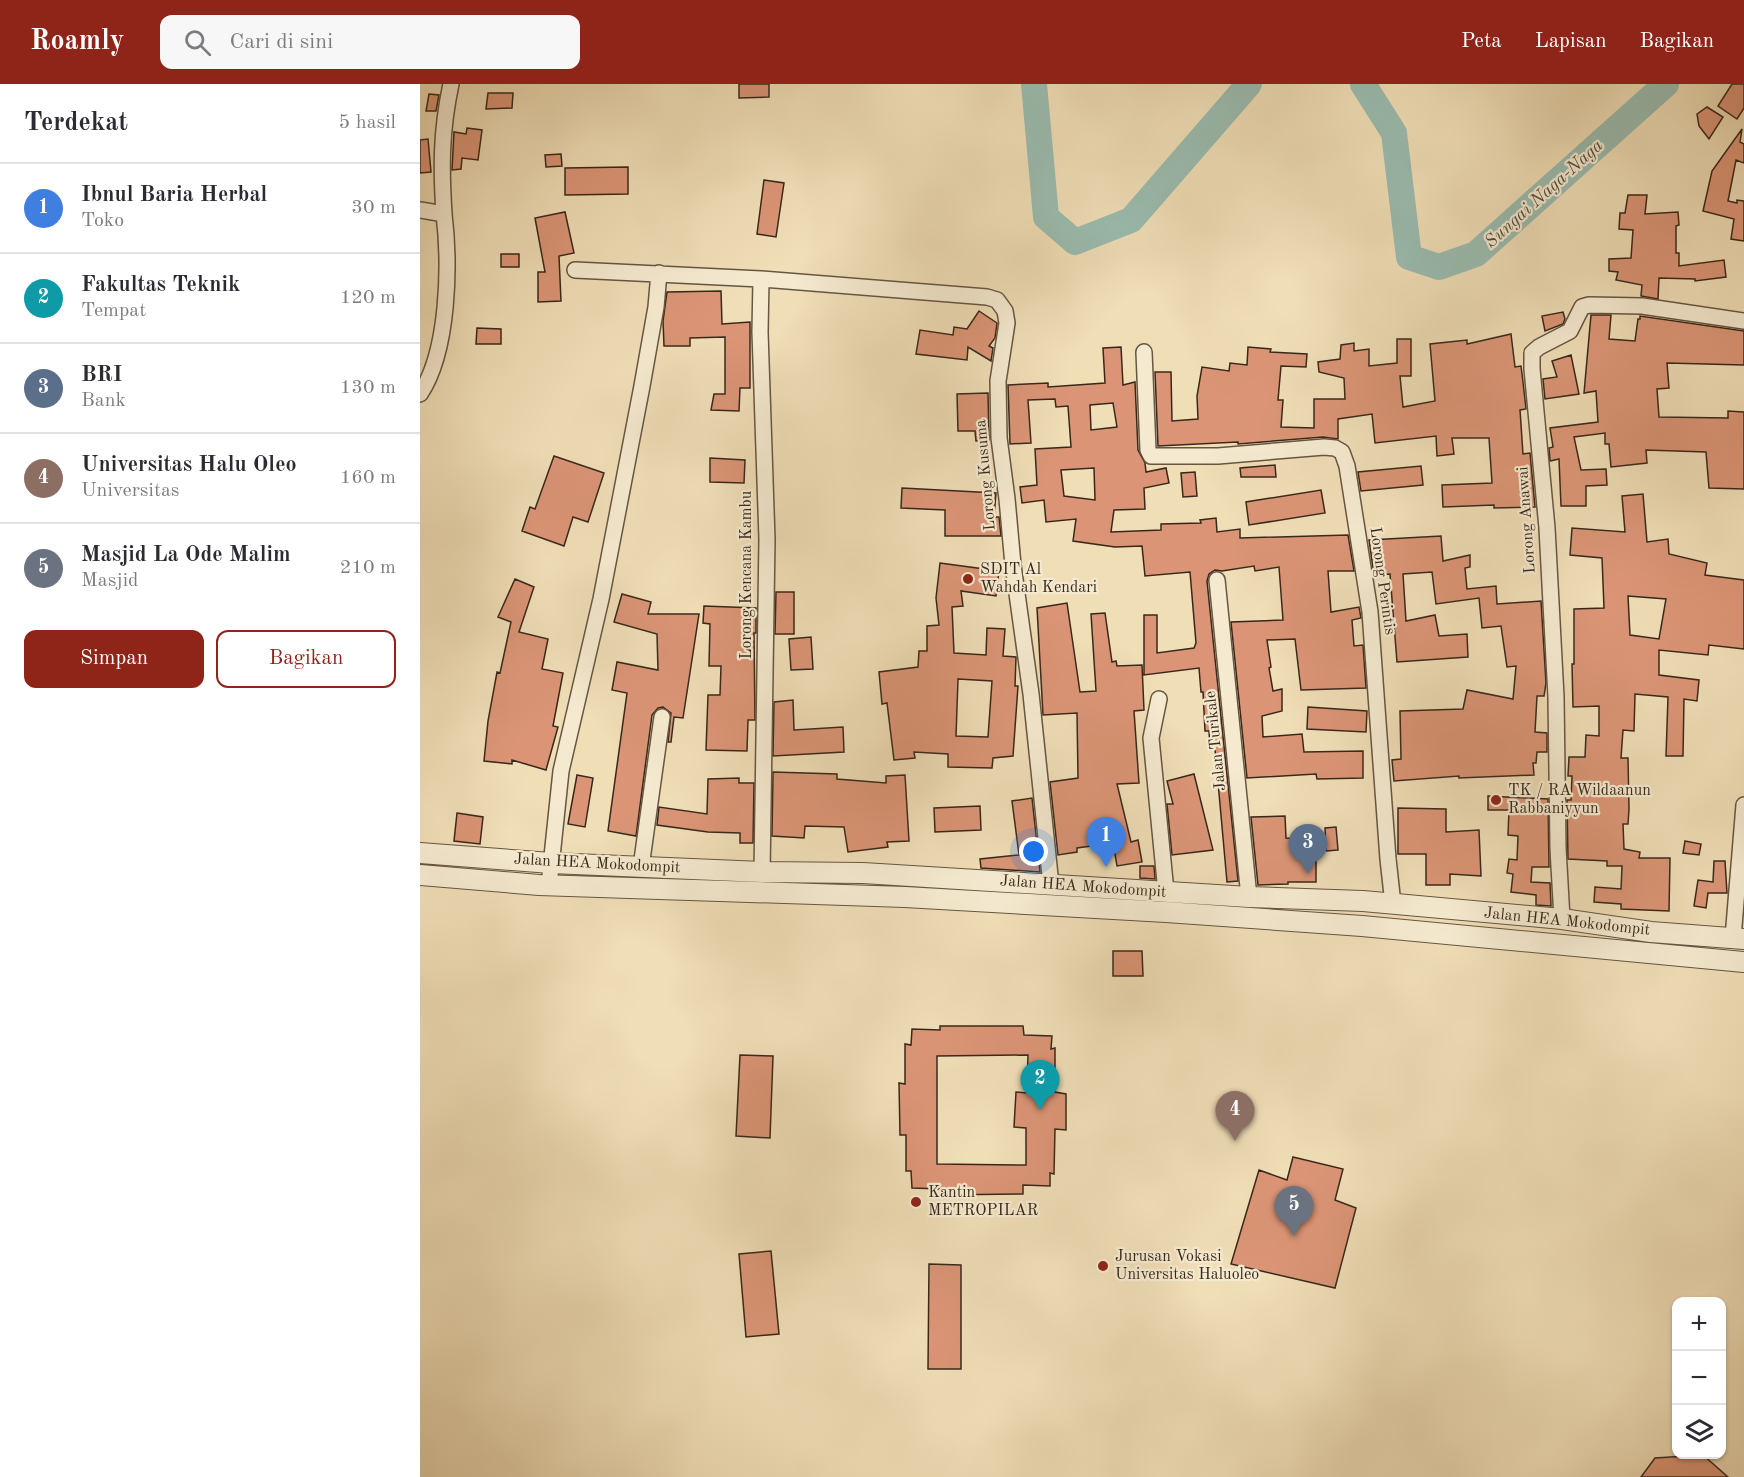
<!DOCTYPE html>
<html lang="id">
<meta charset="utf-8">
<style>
body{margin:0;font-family:"Old Standard TT",serif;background:#f7f7f7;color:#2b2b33}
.controls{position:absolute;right:18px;bottom:18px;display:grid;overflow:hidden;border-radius:12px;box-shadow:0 2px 4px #0004}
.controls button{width:54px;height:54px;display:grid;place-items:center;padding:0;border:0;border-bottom:2px solid #e1e1e2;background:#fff;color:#2b2b33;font:30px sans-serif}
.you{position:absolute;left:614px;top:768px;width:21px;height:21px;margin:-15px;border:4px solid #fff;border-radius:50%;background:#1a73e8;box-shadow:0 0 0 9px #1a73e833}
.badge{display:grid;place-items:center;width:39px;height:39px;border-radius:50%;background:#8f2418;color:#fff;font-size:20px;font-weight:700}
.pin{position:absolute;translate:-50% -50px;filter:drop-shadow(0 2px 3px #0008)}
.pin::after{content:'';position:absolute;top:32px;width:21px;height:18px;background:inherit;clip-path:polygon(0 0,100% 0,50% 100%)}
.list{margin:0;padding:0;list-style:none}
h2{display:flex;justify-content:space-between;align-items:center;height:78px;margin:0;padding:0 24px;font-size:26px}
h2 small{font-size:20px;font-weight:400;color:#7c7c81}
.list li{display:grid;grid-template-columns:39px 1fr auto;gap:18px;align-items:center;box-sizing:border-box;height:90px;padding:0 24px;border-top:2px solid #e1e1e2}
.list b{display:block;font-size:22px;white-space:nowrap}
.list p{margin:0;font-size:20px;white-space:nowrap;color:#7c7c81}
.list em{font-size:20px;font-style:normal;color:#7c7c81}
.actions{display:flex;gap:12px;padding:18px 24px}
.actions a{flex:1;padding:14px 0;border:2px solid #8f2418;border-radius:12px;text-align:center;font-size:21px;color:#8f2418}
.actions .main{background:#8f2418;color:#fff}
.icon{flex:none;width:33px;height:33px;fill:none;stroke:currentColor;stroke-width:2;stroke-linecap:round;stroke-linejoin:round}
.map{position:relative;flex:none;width:1324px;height:1393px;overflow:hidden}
header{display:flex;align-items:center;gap:36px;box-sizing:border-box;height:84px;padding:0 30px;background:#8f2418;color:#fff}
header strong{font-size:28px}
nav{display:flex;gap:33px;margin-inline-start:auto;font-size:21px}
.search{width:420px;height:54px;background:#f7f7f7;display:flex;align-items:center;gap:15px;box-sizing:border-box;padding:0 21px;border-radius:12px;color:#7c7c81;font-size:22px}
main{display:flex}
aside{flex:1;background:#fff}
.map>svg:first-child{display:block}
</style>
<header>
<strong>Roamly</strong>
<div class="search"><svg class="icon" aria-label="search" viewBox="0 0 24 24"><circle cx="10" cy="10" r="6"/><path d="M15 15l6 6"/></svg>Cari di sini</div>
<nav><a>Peta</a><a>Lapisan</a><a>Bagikan</a></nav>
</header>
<main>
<aside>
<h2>Terdekat<small>5 hasil</small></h2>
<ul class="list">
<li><span class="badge" style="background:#3f7fe0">1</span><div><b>Ibnul Baria Herbal</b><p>Toko</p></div><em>30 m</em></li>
<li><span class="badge" style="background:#0f9aa8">2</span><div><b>Fakultas Teknik</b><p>Tempat</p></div><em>120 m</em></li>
<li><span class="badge" style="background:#5c6f8a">3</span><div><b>BRI</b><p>Bank</p></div><em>130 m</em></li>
<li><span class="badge" style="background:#8d6e63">4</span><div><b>Universitas Halu Oleo</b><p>Universitas</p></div><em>160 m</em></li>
<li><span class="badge" style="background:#6b7280">5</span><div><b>Masjid La Ode Malim</b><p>Masjid</p></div><em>210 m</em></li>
</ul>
<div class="actions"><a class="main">Simpan</a><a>Bagikan</a></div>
</aside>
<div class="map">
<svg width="1324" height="1393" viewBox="0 0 1324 1393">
<rect width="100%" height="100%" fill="#f0deb7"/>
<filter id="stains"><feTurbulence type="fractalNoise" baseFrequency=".00333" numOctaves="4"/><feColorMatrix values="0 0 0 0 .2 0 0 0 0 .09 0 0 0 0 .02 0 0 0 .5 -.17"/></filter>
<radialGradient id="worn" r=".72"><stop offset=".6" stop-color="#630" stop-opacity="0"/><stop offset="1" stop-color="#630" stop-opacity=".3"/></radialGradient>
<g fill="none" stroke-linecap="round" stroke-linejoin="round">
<path stroke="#9abcb0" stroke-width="26" d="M614,0L626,133L655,158L711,136L829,0
M943,0L974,49L989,173L1019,183L1056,170L1246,0"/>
</g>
<path fill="#db9576" stroke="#38281b" stroke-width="1.5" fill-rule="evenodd" d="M319,0H349V13L319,14Z
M1312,0H1324V24L1317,35L1298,22Z
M68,9H93L92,24L66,25Z
M9,10L19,11L16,27H6Z
M1287,23L1303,33L1289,55L1279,42L1277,30Z
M47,44L62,46L58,76L42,74L41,85L32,86L34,48L46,50Z
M1322,45L1320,58L1324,60V79L1316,76L1308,117L1317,119V116L1324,117V157L1311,155L1314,135L1283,127L1292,87Z
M8,55L11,88L0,89V56Z
M141,70L142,82L126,83L125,71Z
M208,83V110L145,111V84Z
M344,96L364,99L356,153L337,150Z
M1208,111H1227L1225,130L1258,128L1259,141L1256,142V169H1259V182L1304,176L1306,193L1275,197V195L1239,194L1238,215L1221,212L1222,201L1196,196L1198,188L1189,187V175L1211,174L1213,146L1199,145L1200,129H1205Z
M145,128L154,169L139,172L141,217L118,218V188H125L115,134Z
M81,170H99V183H81Z
M301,207L302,240L330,238V304H320L319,327L291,326L294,310H305V253L270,254V262H244L243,237L247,208Z
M559,227L577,239L575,254L569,262L573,264L571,277L548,263L547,276L496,270L500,246L533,251L534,243L547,245Z
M1143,228L1145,235L1143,240L1125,247L1122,232Z
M1171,231H1191L1189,255L1215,257L1218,235H1220V232L1324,247V281L1247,279L1249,304L1237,305L1239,333L1308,334V327L1324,328V405L1289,404L1286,368L1226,366L1227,379L1191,383L1189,360H1185V349L1154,353L1161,386L1186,385L1187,401L1166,402V422H1141L1139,375L1130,377L1129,364L1133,363L1130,344L1178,338L1176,307L1164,309Z
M57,244L81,245V260H56Z
M1091,250L1095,283L1101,282L1103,298L1106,325L1100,326L1103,370L1110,369L1115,423L1074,424V421L1023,423L1022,401L1072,399L1069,354H1032L1034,370L1017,372L1016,352L955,359L952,330L918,335V355L903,353L818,360V358L738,362L735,288H751L752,337L778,335L777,312L782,283L809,287L810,279L827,281L828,263L851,265L850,268L887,270L886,283L861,282L858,316H863L861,343L894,344V315H925L924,294L899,288L898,278L920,275L921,261L934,259V267L949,265V282L977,279V255H991V292H980L983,323L1015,317L1010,260L1047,256V260Z
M701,263L703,301L715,298L718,366L725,379L726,388L746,384L749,399L724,404L725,425L694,426L691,448L741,446V440L781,439L780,436L796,434L797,448L820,445V454L928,451L934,487H908L911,528L939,523L941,534L932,536L934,562L943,561L946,604L881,606L875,555L847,556L851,583L849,584L853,607L862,605V627L842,632L843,653L882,650L884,668L943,667V694L897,695L896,690L827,694L811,538L863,536L859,483L835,487L834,482L802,487L795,486L789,490L787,497L818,797L807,798L795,665H790L789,647H785L783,608H781L779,584L724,591V531H737V569L774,564L776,559L770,488L725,492L722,462L695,463L653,457L656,435L626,438L624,416L602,419L600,403L617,401L615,365L651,363L648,322L636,323L635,315L608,316L611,359L590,360L588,301L628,299V303L685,299L683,264ZM693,319L697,343L671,346L670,321ZM674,384L675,416L644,412L641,386Z
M1151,271L1159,310L1125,315L1123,295L1137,293L1132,277Z
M568,309L569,356L556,357L555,347H538L537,310Z
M134,372L184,389L168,438L153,433L144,462L102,447L110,423L115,425Z
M290,374L325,376L324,399L290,398Z
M855,381L856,393H821L820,384Z
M1001,382L1003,401L941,407L938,388Z
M775,388L777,412L763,413L761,389Z
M482,404L576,409L574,433H579L581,452H525V426L481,424Z
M901,406L905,429L829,441L826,418Z
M1223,410L1227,458L1248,455L1249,470L1287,479L1285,491L1324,496V565L1289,561L1288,571L1239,566V591L1279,596L1277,617L1264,615L1263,672H1246L1248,613L1215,610L1214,647L1203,646L1201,674H1208L1209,725L1208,740H1203L1204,765L1220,768L1219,774H1250L1249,827L1201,825V820L1174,818L1175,803L1201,805L1202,782H1187V777L1148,775L1147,716H1151L1152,692H1148L1149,673H1165L1166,651L1179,652V622L1153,623L1152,580H1154V525L1184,524L1182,474L1150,471L1152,444L1205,448L1202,412ZM1208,512L1246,515L1239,555L1210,551Z
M1021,452L1023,477L1050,471V483L1045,484L1047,505L1076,502L1077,520L1121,517L1126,599L1124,612H1117L1115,648L1127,649V668H1117L1116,679H1113L1114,691L1039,694V692L974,697L972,676L981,675L980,627L1043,625L1047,606L1093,615L1096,582L1087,583L1081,542L1062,544L1059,514L1016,520L1012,488L983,490L986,537L1015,531L1019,552L1047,550L1048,573L977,578L970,490L954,491L949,456Z
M520,479L579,487L576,512L541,507L543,522L532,523L534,569L566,571L567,544L585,545L583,572L596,573L595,602H598L593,672L573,674L572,684L528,683V670L494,668L495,674L474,676L467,619L462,620L459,588L498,583L499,567H507V542L519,541L516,514ZM538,595L572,597L568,653L536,652Z
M95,495L114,503L99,548L128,555L122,585L143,589L133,642L138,643L126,686L92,676V680L64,677L68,637L77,588L80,589L91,538L78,533Z
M356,508H374V550H355Z
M202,510L231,518L228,530H279L263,634L254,633L251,658H248L251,629L243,623L238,624L232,631L216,752L188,747L207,609L192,606L197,578L238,586L237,550L194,538Z
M647,519L660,608L676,607L671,530L685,529L692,578L696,577L697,582L722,581L724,626L714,627L719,699L697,700L711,758L718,756L722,778L697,782L693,759L657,764V768L638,771L630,698L658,694L657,629L623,631L617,524Z
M284,522L336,524V549H334L335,636H328L327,667L286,666L288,611H300L301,582H289L290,540L283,539Z
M391,553L393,585L371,586L369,555Z
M373,616L374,646L423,643L424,668L353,672L354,618Z
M888,623L947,627L946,648L887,645Z
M353,688L417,690V695L466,699V692L485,691L489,757L467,758L468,763L428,768L424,743L385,742L384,754L352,752Z
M774,690L793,766L752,771L747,720H753L747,697Z
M157,691L173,694L165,743L148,740Z
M319,694V699H334L333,759H320V749L288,748L237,741L239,723L287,730L288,695Z
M1068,712L1128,715L1129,783H1112L1111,798L1130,799L1131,822L1116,821V811L1091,808L1093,790L1087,789L1089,775L1097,776L1098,752L1088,751L1089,726H1068Z
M612,714L620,788L561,784L560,775L599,771L592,717Z
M560,722L561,746L515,748L514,724Z
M978,724L1026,725V748L1059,746L1061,792L1030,790V801H1006V770H978Z
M37,729L63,733L60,760L34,757Z
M865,732L866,754L882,755L881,773H896V798H868V800L838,801L831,733Z
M916,743L918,766L906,767L905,744Z
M1265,757L1281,760L1279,771L1263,769Z
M1294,777H1305L1307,809H1288L1286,824L1274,822L1278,796L1293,798Z
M720,782H734L735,795L720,794Z
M693,867H722L723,892H693Z
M520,942H603L604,951L632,952L631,965L635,964V1008L646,1010V1046L635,1045L634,1090L630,1089V1102L603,1101V1110L521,1111V1105L492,1104L491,1087H486V1051H480L479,999L485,1000V960L491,961L492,945L520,946ZM608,971L607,1009L596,1008L594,1043L606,1044V1081L517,1080V972Z
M320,971L353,972L350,1054L316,1052Z
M873,1073L923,1085L915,1116L936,1124L915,1204L811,1180L839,1086L867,1096Z
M351,1167L359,1250L326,1253L319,1170Z
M509,1180L541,1181V1285H508Z
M1283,1371L1308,1393H1221L1235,1374Z"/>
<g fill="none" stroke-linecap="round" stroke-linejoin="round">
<defs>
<path id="minor" d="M0,126L24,130C30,180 29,267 0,310
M24,130C21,83 21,47 31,0
M155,186L341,195L567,213L577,216L585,227L587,239L578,297L579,354L587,415L593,481L611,610L631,801
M341,195L340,248L347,455L342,788
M724,268L728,366L731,372H798L904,363L915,364L922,368L927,382L950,528L968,775L973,820
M797,496L829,813
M739,615L731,654L746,808
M221,783L242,633
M129,801L141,687L181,515L222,302L236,223L239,189
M1142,835L1138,764L1136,613L1127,444L1112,285V269L1119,263L1150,247L1162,223L1169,221L1222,222L1324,237
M1313,854L1324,721"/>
<path id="tertiary" d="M0,769L131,779L342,788L443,789L829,813L943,817L1142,835L1231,848L1324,855
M0,791L119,801L485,813L746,828L942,842L1324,878"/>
</defs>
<use href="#minor" stroke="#665642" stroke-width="18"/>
<use href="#tertiary" stroke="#665642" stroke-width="22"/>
<use href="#minor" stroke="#f5ead0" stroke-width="15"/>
<use href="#tertiary" stroke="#f5ead0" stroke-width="20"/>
</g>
<g fill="#8f2418" stroke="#f5ead0" stroke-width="2">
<circle cx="548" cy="495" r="6"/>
<circle cx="1076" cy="716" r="6"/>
<circle cx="496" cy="1118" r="6"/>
<circle cx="683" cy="1182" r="6"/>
</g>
<g text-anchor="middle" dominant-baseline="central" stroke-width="4.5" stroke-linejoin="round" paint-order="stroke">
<g font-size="16" fill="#38281b" stroke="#f5ead0">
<text transform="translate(566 391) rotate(-95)">Lorong Kusuma</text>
<text transform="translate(1107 436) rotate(-94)">Lorong Anawai</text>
<text transform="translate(327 491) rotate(-90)">Lorong Kencana Kambu</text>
<text transform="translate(962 497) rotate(82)">Lorong Perintis</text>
<text transform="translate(796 657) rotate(-96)">Jalan Turikale</text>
<text transform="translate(177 780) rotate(3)">Jalan HEA Mokodompit</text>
<text transform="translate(663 803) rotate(4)">Jalan HEA Mokodompit</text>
<text transform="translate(1147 838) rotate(6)">Jalan HEA Mokodompit</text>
</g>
<g font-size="16" fill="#38281b" stroke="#f5ead0" text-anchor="start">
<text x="560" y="486">SDIT Al<tspan x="560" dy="18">Wahdah Kendari</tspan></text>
<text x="1088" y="707">TK / RA Wildaanun<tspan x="1088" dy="18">Rabbaniyyun</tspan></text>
<text x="508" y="1109">Kantin<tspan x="508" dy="18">METROPILAR</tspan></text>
<text x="695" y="1173">Jurusan Vokasi<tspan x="695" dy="18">Universitas Haluoleo</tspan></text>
</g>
<g font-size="18" font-style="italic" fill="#504d40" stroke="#f5ead0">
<text transform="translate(1124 110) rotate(-42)">Sungai Naga-Naga</text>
</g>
</g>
<rect width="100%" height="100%" filter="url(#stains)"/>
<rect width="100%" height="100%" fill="url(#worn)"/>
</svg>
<div class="controls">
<button>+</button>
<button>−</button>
<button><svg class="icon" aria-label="layers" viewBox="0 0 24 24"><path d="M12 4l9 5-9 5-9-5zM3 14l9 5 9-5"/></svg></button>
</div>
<div class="you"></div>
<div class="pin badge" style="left:686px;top:783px;background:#3f7fe0">1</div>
<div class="pin badge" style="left:620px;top:1026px;background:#0f9aa8">2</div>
<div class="pin badge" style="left:888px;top:790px;background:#5c6f8a">3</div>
<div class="pin badge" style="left:815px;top:1057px;background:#8d6e63">4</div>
<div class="pin badge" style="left:874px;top:1152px;background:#6b7280">5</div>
</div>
</main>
